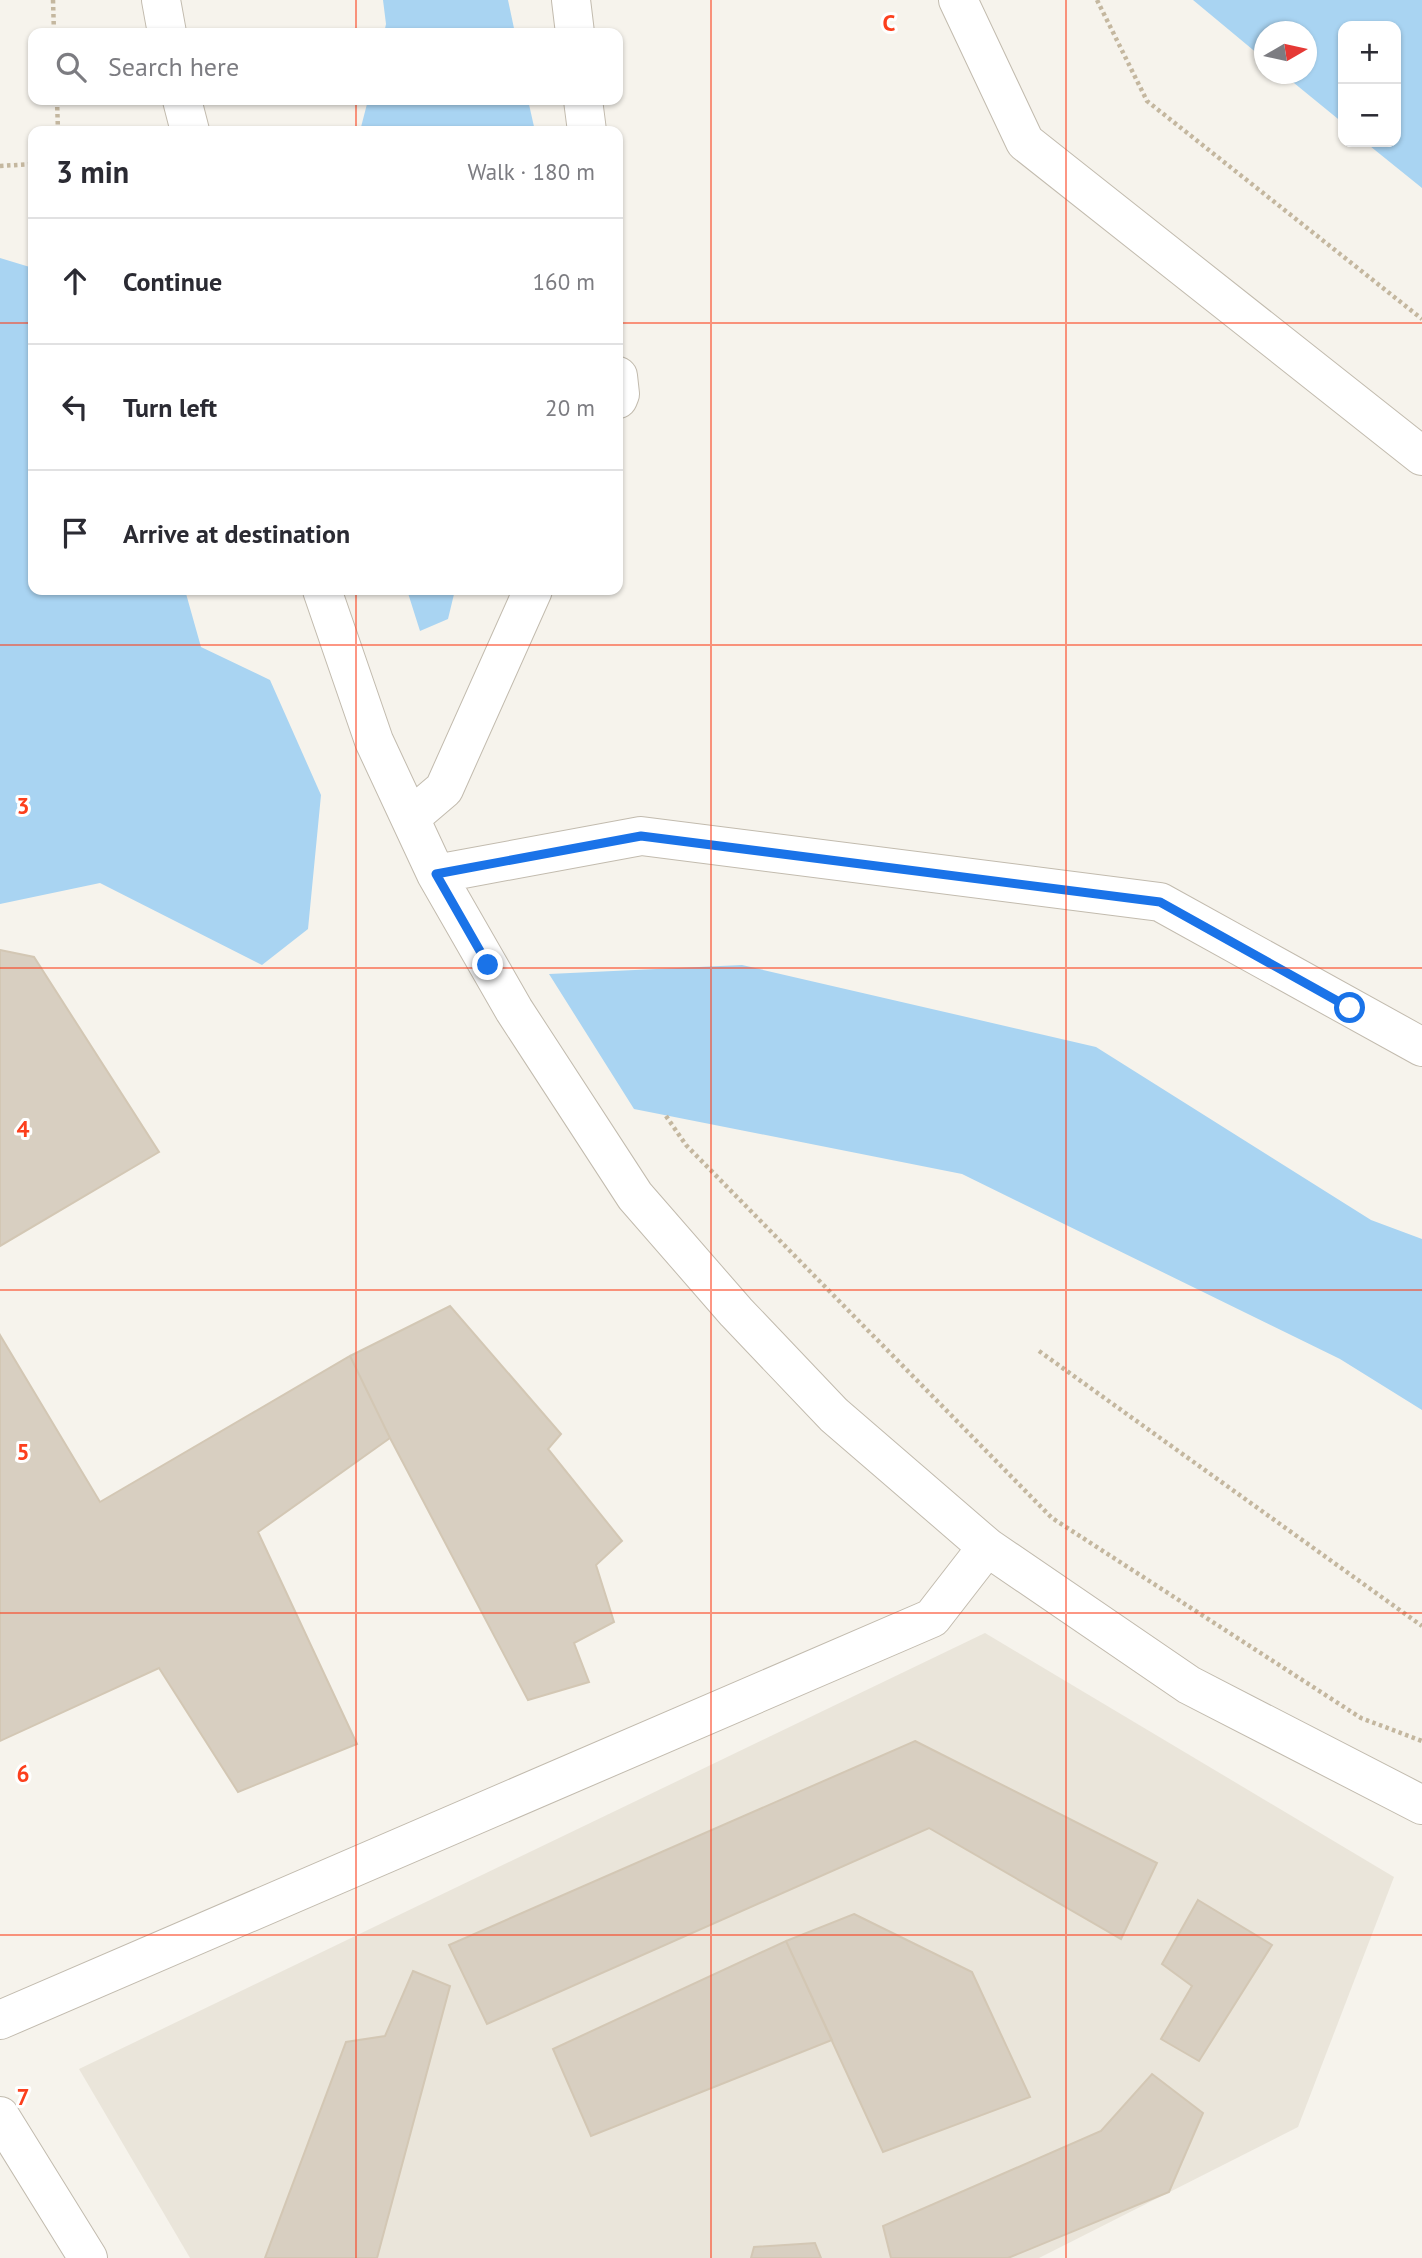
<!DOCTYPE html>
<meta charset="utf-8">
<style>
body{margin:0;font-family:"PT Sans",sans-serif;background:#f7f7f7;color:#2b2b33}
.controls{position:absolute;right:21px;top:21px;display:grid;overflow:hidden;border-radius:14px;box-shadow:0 2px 5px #0004}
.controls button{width:63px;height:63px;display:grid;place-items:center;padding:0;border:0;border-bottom:2px solid #e1e1e2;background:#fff;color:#2b2b33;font:35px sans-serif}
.compass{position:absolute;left:1254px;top:21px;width:63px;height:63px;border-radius:50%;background:#fff;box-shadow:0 2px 5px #0004;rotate:81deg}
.stop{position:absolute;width:21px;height:21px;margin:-16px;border:5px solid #1a73e8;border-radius:50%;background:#fff}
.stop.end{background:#1a73e8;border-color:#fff;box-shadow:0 2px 7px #0008}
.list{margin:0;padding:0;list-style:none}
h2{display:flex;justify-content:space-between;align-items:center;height:91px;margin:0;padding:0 28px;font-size:30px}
h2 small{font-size:23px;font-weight:400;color:#7c7c81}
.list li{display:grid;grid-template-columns:46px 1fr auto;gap:21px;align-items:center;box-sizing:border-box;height:126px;padding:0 28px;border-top:2px solid #e1e1e2}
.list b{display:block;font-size:26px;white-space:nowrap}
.list em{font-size:23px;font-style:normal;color:#7c7c81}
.icon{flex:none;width:38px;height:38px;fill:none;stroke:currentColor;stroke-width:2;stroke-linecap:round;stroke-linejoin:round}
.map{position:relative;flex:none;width:1422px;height:2258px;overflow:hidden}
.search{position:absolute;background:#fff;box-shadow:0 2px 5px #0004;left:28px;top:28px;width:595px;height:77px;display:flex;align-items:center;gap:18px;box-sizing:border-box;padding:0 24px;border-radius:14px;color:#7c7c81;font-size:26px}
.panel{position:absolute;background:#fff;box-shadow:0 2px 5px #0004;left:28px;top:126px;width:595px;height:469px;border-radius:14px}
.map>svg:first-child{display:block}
</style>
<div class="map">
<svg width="1422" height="2258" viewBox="0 0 1422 2258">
<rect width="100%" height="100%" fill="#f6f3ec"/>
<path fill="#eae5da" d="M985,1633L1394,1877L1298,2127L1039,2258H190L79,2069Z"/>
<path fill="#a9d4f2" d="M383,0H508L515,33H384L386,24Z
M1193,0H1422V188L1365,142H1396V26H1343V123L1283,74H1306V32H1264V59Z
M368,100H528L535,131H360Z
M0,258L33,268V590H185L201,647L270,680L321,795L308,929L262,965L100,883L0,904Z
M407,590H455L448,619L420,631Z
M742,965L1096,1047L1371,1220L1422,1239V1410L1340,1359L962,1174L634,1109L549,974Z"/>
<path fill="#d8cfc1" stroke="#d3c7b4" stroke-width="2" d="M0,950L34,957L159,1152L0,1246Z
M450,1306L561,1434L548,1449L622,1541L596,1565L614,1622L574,1643L589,1682L528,1700L390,1438L350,1356Z
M0,1335L100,1502L350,1356L390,1438L258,1532L357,1744L238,1792L159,1668L0,1741Z
M915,1741L1157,1863L1121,1939L929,1828L487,2024L449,1945Z
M1198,1900L1272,1945L1199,2061L1161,2039L1192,1986L1162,1964Z
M854,1914L972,1972L1030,2097L883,2152L786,1941Z
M786,1941L832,2040L591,2136L553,2049Z
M413,1971L450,1986L377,2258H265L346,2042L385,2036Z
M1152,2074L1203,2113L1169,2192L1008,2258H891L883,2226L1101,2131Z
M815,2243L821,2258H751L754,2247Z"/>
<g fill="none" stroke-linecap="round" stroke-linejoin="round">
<defs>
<path id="minor" d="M161,0L167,33
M571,0L575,33
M958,0L1025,142L1422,456
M182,100L190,131
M583,100L587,131
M618,376L620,394L618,399
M322,590L374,741L436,874L514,1010L635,1196L736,1312L834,1415L987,1547L1189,1685L1422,1805
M410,818L444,789L533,590
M436,874L641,836L1160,902L1422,1047
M0,2020L932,1618L987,1547
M0,2116L88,2258"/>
</defs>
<use href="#minor" stroke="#c2bbae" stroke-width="40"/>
<path stroke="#c4b79f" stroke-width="4.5" stroke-dasharray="3.5 3.5" stroke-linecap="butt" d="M53,0L54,33
M1097,0L1147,101L1422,319
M57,100L58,131
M0,166L33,164
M666,1116L686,1145L1052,1518L1361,1718L1422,1741
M1039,1351L1422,1626"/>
<use href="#minor" stroke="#fff" stroke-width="38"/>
</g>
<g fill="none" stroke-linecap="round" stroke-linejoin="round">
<path stroke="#1a73e8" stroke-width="9" d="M488,965L436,874L641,836L1160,902L1350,1008"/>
</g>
<path fill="none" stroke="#fc3f1d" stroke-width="2" stroke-opacity="0.55" d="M356,0V33M711,0V2258M1066,0V2258M356,100V131M0,323H33M618,323H1422M356,590V2258M0,645H1422M0,968H1422M0,1290H1422M0,1613H1422M0,1935H1422"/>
<g font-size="23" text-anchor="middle" font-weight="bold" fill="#fc3f1d" stroke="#fff" stroke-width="6" stroke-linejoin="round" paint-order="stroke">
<text x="889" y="31">C</text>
<text x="23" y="814">3</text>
<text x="23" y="1137">4</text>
<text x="23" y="1460">5</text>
<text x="23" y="1782">6</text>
<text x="23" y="2105">7</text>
</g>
</svg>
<div class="controls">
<button>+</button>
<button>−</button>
</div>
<svg class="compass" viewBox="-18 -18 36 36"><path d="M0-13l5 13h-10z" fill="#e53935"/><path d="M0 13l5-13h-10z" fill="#7c7c81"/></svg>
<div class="stop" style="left:1350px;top:1008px"></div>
<div class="stop end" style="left:488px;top:965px"></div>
<div class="search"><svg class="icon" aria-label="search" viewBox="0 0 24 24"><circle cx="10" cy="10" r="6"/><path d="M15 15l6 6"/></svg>Search here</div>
<section class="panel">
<h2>3 min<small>Walk · 180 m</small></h2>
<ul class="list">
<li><svg class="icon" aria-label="ahead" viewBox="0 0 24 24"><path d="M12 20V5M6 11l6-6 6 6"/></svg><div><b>Continue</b></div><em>160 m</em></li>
<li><svg class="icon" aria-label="left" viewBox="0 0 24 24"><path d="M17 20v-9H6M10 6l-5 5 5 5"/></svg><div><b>Turn left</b></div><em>20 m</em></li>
<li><svg class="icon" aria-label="arrive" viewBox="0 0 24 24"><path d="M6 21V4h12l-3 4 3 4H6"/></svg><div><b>Arrive at destination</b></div></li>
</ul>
</section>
</div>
